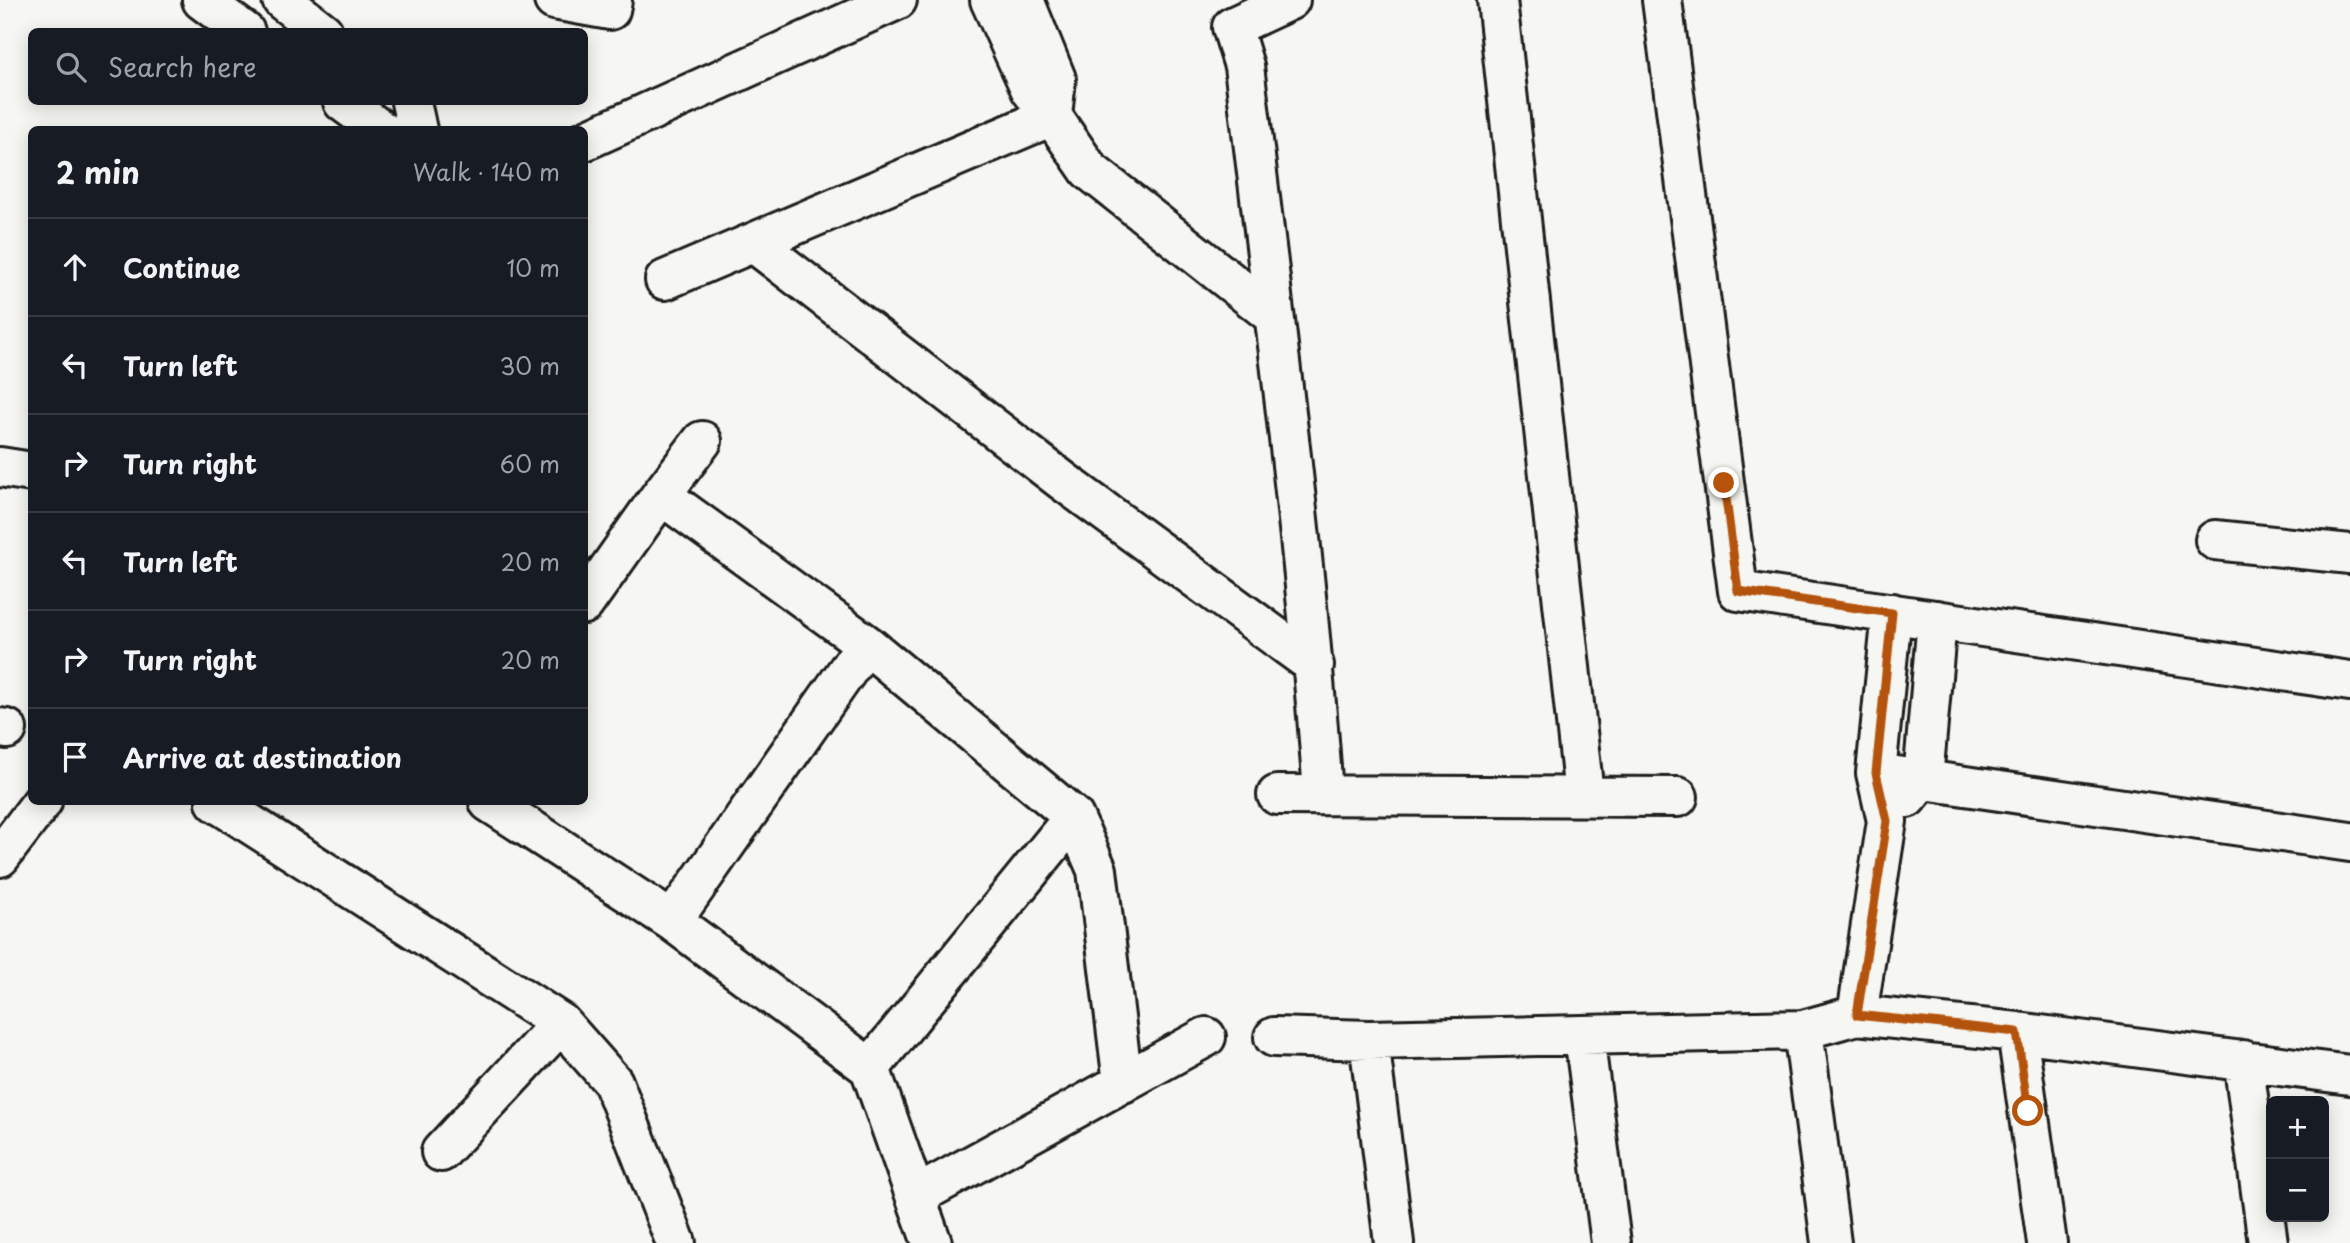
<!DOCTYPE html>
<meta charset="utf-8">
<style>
body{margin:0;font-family:"Playpen Sans",sans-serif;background:#242831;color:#f1f3f6}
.controls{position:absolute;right:21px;bottom:21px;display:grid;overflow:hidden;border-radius:10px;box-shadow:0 4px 18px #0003}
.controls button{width:63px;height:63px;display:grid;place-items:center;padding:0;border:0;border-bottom:2px solid #363941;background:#171b24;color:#f1f3f6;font:35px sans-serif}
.stop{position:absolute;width:21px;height:21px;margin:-16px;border:5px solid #b45309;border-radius:50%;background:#fff}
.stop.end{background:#b45309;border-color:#fff;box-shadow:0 2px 7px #0008}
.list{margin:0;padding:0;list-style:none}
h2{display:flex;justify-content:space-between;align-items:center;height:91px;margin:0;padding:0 28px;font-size:30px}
h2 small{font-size:23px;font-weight:400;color:#9ea1a6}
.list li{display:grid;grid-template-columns:46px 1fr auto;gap:21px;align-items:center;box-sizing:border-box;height:98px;padding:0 28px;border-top:2px solid #363941}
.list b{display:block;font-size:26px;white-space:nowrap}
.list em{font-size:23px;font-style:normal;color:#9ea1a6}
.icon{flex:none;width:38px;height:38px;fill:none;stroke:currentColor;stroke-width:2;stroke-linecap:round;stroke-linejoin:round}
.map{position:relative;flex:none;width:2350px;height:1243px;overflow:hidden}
.search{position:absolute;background:#171b24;box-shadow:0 4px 18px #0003;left:28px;top:28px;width:560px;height:77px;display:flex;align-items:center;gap:18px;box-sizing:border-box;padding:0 24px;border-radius:10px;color:#9ea1a6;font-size:26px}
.panel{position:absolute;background:#171b24;box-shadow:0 4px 18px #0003;left:28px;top:126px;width:560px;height:679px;border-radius:10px}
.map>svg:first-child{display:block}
</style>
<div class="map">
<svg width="2350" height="1243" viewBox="0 0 2350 1243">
<rect width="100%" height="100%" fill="#f6f6f2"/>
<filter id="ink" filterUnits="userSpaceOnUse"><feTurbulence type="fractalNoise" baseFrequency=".0143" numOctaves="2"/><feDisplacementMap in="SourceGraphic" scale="14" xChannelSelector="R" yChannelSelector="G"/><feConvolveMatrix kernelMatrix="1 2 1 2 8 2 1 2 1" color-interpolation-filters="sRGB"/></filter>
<g filter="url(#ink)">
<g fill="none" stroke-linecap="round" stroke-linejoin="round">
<defs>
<path id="minor" d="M202,0L245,32
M282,0L323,32
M554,0L610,10L612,0
M990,0L1031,90L1052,116L1089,170L1274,316
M1024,0L1056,79L1052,116
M1290,0L1232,27L1244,66C1273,308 1306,551 1323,794
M1497,0L1584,795
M1662,0L1738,591L2350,681
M343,102L381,130
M411,102L417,130
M584,141L897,0
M754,243L1063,481L1314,665
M665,280L1052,116
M0,467L32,472
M661,495L866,644L1074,817L1097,870L1123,1083
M2215,540L2350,554
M584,604L661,495L702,441
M0,728L7,729
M1876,773L2350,842
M1277,795L1678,797
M1907,798L1923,779L1937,620
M216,802L561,1023L613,1082L676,1243
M489,802L672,921L870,1068L932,1243
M0,857L42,802
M672,921L866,644
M1857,1015L1887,821L1876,773L1892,613
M1803,1030L1831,1243
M2017,1032L2047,1243
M1584,1036L1611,1243
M1274,1037L1369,1040L1803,1030L1857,1015L2017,1032L2350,1075
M1369,1040L1394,1243
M2243,1060L2268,1243
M870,1068L1074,817
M441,1152L561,1023
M916,1196L1206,1037"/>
</defs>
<use href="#minor" stroke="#1c1c1c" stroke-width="44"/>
<use href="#minor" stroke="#f6f6f2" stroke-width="38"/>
</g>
</g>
<g fill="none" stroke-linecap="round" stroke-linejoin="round" filter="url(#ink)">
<path stroke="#b45309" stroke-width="9" d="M1724,483L1738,591L1892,613L1876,773L1887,821L1857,1015L2017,1032L2028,1111"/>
</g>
</svg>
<div class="controls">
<button>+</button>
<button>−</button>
</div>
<div class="stop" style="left:2028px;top:1111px"></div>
<div class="stop end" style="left:1724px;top:483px"></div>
<div class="search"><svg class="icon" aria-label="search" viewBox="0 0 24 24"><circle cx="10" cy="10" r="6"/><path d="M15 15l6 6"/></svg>Search here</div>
<section class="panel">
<h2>2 min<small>Walk · 140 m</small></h2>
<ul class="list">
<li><svg class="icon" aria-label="ahead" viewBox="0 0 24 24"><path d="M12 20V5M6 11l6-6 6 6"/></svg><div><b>Continue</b></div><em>10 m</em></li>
<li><svg class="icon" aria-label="left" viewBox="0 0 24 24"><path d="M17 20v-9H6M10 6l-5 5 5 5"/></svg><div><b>Turn left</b></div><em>30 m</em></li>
<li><svg class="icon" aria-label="right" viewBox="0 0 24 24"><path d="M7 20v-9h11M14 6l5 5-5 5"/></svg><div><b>Turn right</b></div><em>60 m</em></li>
<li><svg class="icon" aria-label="left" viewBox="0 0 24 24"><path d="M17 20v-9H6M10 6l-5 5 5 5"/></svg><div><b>Turn left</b></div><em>20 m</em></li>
<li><svg class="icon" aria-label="right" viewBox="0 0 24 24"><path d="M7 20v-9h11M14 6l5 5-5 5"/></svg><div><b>Turn right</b></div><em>20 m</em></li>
<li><svg class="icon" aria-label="arrive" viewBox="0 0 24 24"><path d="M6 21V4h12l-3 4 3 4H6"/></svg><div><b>Arrive at destination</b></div></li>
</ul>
</section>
</div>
